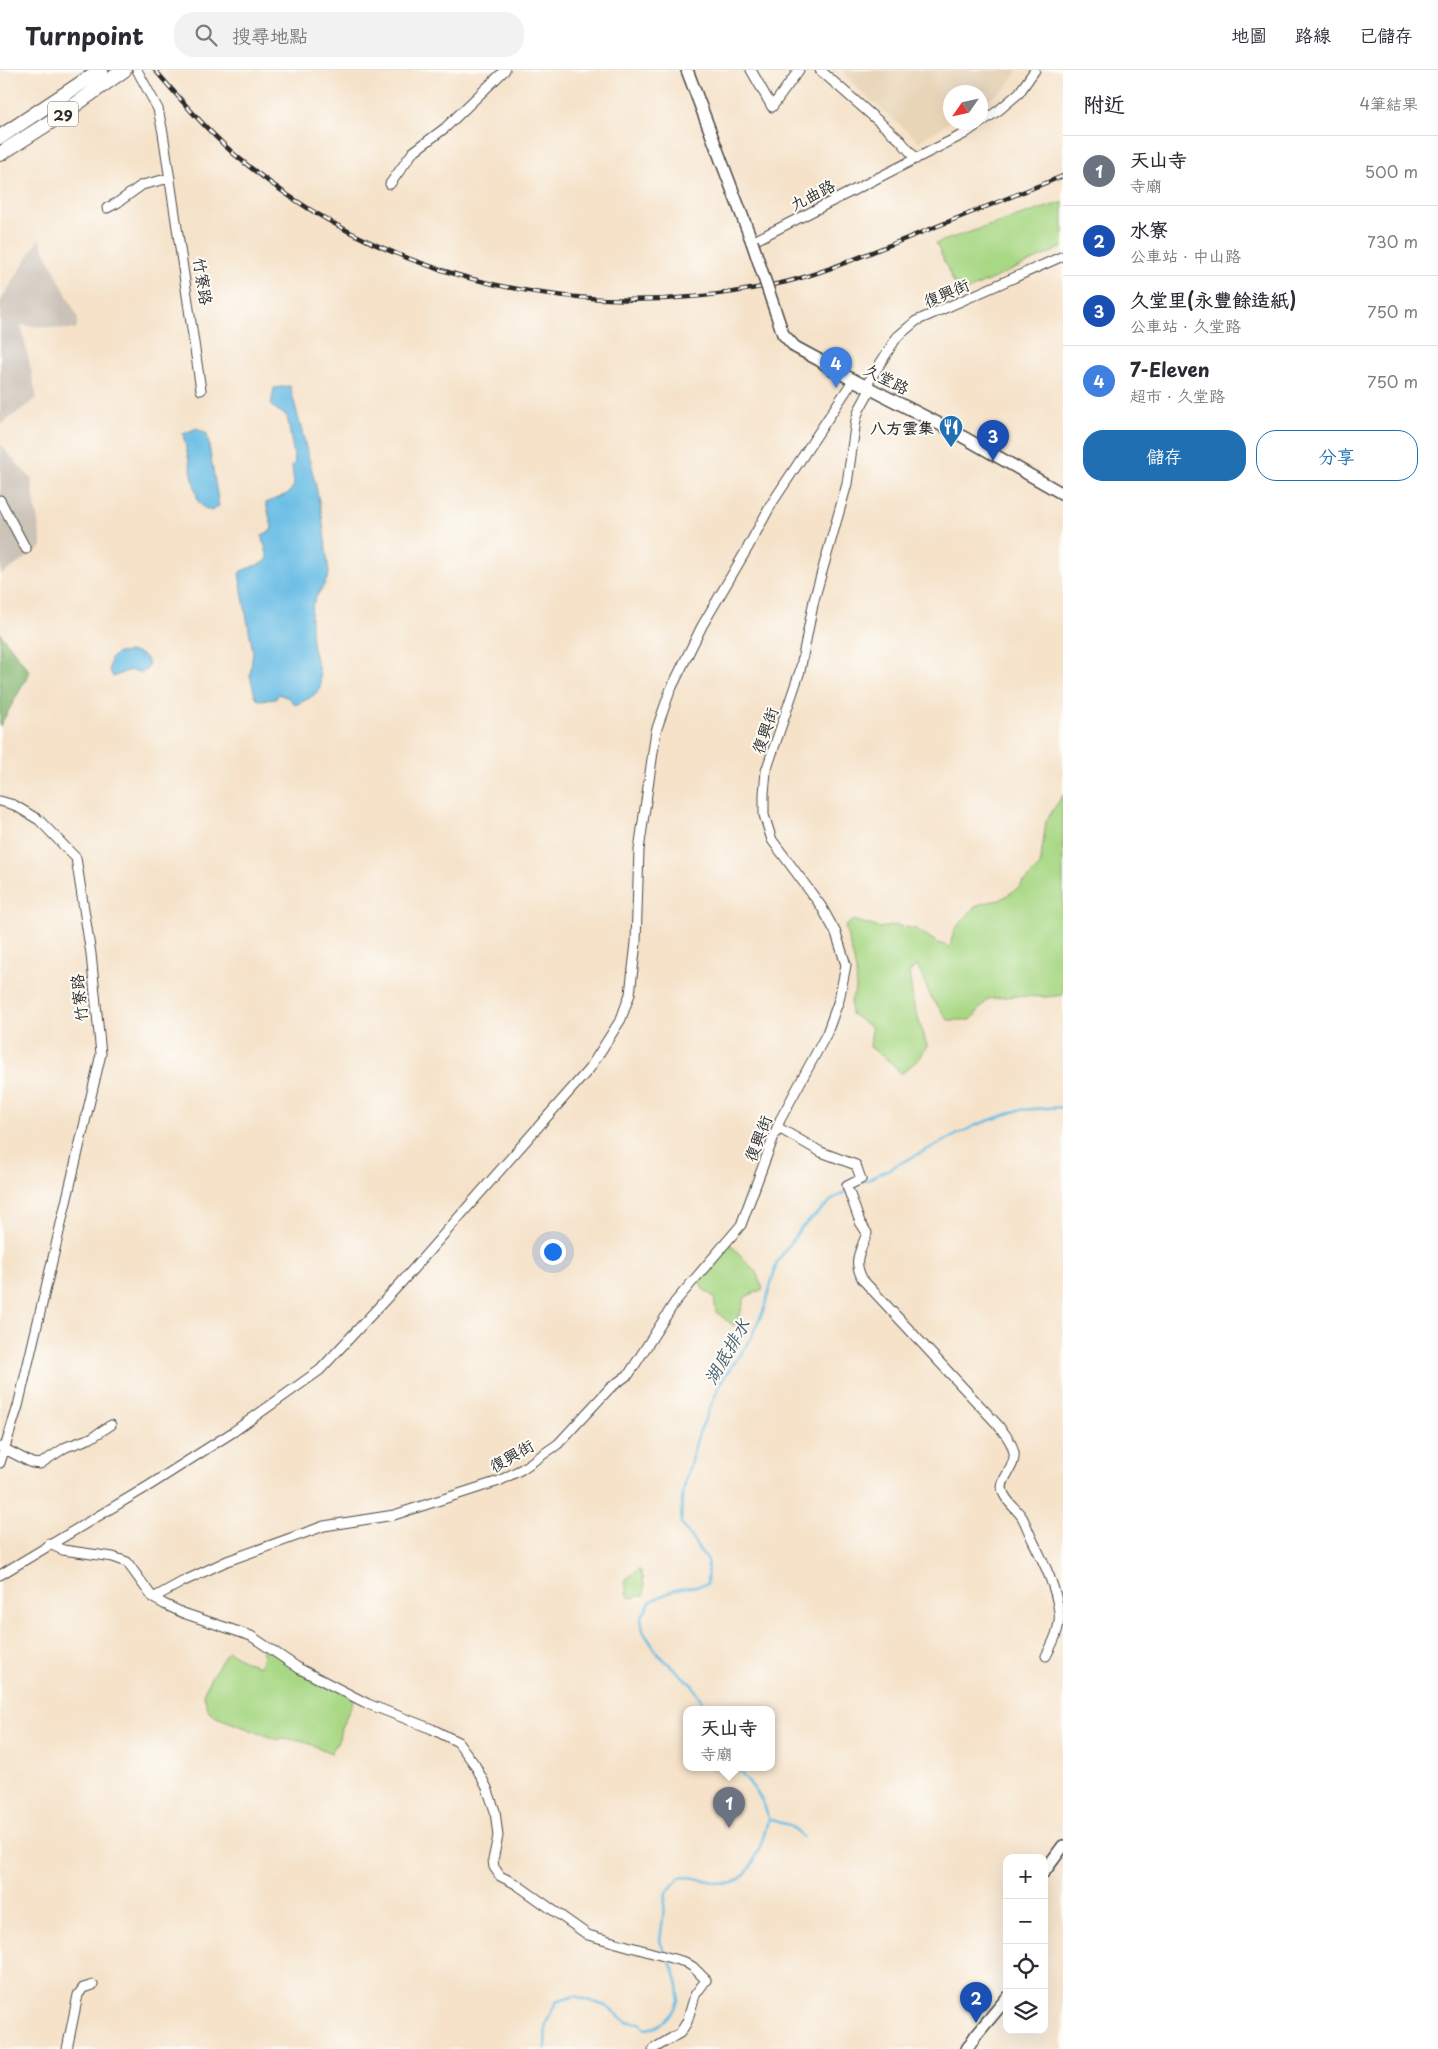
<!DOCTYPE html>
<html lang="zh-TW">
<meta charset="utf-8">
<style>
body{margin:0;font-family:"Playpen Sans","LXGW WenKai TC",sans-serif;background:#f2f2f3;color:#2b2b33}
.controls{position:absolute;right:15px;bottom:15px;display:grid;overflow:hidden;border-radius:10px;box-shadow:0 5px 20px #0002}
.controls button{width:45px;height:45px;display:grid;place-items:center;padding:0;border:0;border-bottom:1px solid #e1e1e2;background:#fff;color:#2b2b33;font:25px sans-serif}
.compass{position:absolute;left:943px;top:15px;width:45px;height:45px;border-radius:50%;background:#fff;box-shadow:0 5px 20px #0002;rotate:236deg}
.you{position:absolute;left:552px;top:1181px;width:18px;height:18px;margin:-12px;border:4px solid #fff;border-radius:50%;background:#1a73e8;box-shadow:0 0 0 8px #1a73e833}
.badge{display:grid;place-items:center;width:32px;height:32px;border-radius:50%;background:#1f6fb2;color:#fff;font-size:16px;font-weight:700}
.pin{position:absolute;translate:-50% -41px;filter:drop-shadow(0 1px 2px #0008)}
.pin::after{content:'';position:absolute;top:26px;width:18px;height:15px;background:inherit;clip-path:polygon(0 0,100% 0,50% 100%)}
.popup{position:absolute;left:683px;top:1636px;width:92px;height:65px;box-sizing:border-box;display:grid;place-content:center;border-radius:10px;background:#fff;filter:drop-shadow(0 1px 4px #0005);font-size:16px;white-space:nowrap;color:#7c7c81}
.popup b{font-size:19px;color:#2b2b33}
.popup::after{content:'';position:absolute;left:50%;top:100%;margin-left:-10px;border:10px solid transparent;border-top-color:#fff}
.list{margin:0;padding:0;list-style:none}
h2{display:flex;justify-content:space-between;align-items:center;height:65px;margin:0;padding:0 20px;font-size:21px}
h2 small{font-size:16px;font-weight:400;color:#7c7c81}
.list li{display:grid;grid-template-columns:32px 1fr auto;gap:15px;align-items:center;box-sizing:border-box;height:70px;padding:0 20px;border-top:1px solid #e1e1e2}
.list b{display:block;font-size:19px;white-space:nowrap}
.list p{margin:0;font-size:16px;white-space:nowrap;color:#7c7c81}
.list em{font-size:16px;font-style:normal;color:#7c7c81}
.actions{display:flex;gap:10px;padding:15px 20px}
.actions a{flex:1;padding:11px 0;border:1px solid #1f6fb2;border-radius:20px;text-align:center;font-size:18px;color:#1f6fb2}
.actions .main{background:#1f6fb2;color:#fff}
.icon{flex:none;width:28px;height:28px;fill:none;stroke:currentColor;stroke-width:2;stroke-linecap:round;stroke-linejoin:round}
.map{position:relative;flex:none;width:1063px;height:1979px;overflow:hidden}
header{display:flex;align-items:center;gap:30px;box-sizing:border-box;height:70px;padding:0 25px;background:#fff;border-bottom:1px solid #e1e1e2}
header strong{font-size:24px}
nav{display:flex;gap:28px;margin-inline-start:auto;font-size:18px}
.search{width:350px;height:45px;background:#f2f2f3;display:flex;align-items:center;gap:12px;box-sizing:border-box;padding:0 18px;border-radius:20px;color:#7c7c81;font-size:19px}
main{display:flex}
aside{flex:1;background:#fff}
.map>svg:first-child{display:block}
</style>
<header>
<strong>Turnpoint</strong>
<div class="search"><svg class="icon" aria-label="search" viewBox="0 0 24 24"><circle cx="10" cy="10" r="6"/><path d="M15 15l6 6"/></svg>搜尋地點</div>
<nav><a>地圖</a><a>路線</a><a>已儲存</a></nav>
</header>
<main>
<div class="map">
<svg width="1063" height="1979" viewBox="0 0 1063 1979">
<rect width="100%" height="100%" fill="#fdfcf7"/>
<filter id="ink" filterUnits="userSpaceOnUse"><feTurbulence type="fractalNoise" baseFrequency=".02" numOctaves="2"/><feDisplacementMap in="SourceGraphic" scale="10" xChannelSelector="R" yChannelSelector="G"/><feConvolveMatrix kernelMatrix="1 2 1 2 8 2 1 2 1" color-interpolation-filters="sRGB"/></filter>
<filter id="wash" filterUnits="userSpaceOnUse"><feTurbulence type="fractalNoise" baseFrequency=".0096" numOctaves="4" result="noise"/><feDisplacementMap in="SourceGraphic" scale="20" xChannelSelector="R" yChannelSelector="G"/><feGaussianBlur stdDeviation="1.12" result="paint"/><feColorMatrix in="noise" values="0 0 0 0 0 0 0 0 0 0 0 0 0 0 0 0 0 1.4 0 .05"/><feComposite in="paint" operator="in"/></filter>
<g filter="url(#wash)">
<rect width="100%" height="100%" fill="#f5e2c9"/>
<path fill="#e8d4b7" d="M841,0H1018L1005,19L981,34V22H951L950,52L919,71L859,20Z"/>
<path fill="#cbc2b8" d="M39,169L78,248L76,260L21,255L37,328L0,355V232Z
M0,374L31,409L42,477L1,505Z"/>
<path fill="#a9d885" stroke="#6a8258" d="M1063,132V177L959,224L936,173Z
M1063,725V925L1047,927L1015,926L988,929L971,950H948L931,927L917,895L909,903L914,936L927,976L920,988L901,1004L893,994L870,977L872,958L851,944C849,927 853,930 856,917C859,900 849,874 845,857L853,850L880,858L896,855L916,859L938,873L950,877L954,860L975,837L983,833L1000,830L1018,818L1040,796L1046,751Z
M729,1173L756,1202L763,1219L745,1227L741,1241L734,1256L716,1242L714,1227L703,1219L699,1209Z
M639,1499L643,1507L645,1525L630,1528L627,1525L625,1510Z
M263,1573L355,1627L341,1658L339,1669L331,1683L301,1670L275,1669L216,1647L209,1641L203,1624L211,1607L228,1581L246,1592L260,1596L263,1586Z"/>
<path fill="#86b872" stroke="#58724e" d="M0,563L30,602L0,656Z"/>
<path fill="#69bde5" stroke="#4a7488" d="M290,316L315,412L322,446L329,503C326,517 315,524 312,537C310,548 311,561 312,572C313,584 326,613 318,621C313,627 302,632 295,635L289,628L278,624L276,629L258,630L255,625L250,606L253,582L239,504L241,501L265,492L268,488L262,465L271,461L272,457L266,433L289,423L294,415L292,395L295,392L287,346L271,336L274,318Z
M197,358L207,364L219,436L211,441L203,437L198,431L183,364Z
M130,582C143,582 156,592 143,603C126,598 129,601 113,607L109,600L111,588L118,583Z"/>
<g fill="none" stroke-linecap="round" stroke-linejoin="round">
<path stroke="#69bde5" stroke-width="2.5" d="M863,1112L976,1055L1019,1040L1063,1037
M706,1639L693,1616L658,1584L643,1561L641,1548L651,1531L674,1520L707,1514L708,1492L681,1453L682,1429L686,1408L699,1363L722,1310L748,1274L764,1239L777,1192L800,1159L833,1129L847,1121
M710,1697L738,1700C750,1713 766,1730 768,1749L789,1755L803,1767
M665,1883L660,1871L666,1823L680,1807C686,1807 693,1807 699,1809C708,1810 717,1814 726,1814C751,1814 764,1768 768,1749
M545,1979L546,1953L556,1932L575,1926L606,1936L627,1952L640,1953L645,1959C655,1958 658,1957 666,1950C686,1932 679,1912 669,1890"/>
</g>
</g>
<g filter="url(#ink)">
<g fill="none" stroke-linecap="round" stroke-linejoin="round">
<defs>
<path id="minor" d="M137,0L158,39L163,63L201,320
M751,0L772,37L799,0
M820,0L900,70L916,89
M390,114L413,82L445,58L505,0
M107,138L117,133L142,115L170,108
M752,172L964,64L999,40L1019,23L1035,0
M866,316L897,267L916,251L1063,186
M0,430L26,479
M0,731L14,735L39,750L76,788L91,884L101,984L18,1336L0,1393
M777,1057L821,1082L856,1095L861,1109L847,1116L860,1152L867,1163C860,1183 852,1190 863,1210L997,1354C1004,1363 1012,1371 1014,1383C1016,1398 998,1410 1003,1422C1007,1433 1016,1438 1022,1447C1026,1454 1029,1463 1033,1471C1044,1493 1056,1517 1059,1542C1061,1557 1053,1573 1046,1586
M1,1377L32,1393L40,1394L66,1377L91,1368L111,1355
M49,1474L63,1480L113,1487L127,1492L153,1528L164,1534L183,1543L251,1566L300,1599L368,1634L432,1659L458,1672L475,1695L487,1718L495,1741L498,1766L493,1790L494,1797L500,1806L516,1814L588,1865L685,1892L693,1897L706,1910L695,1925L687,1952L680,1963L653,1979
M0,1505L150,1415L233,1362L320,1300L400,1214L590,998L621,949L630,924L636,873L639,780L656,661L670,621L702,556L747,479L772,433L854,309
M153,1528L182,1512L227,1491L324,1456L394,1445L499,1411L522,1399L558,1374L610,1318L629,1304L675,1232L741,1155L780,1050L827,963L839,930L846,895L836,863L821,836L772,770L764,745V724L766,701L800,601L814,530L847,414L856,350L859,340L871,318
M67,1979L78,1925L83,1918L93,1915"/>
<path id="tertiary" d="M687,0L752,172
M819,290L832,299L951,360L1063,424
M1044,1802L1063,1776
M967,1979L976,1965L1007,1928"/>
<path id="primary" d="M0,67L101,0
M0,84L58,47L124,0"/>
</defs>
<use href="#minor" stroke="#494643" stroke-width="11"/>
<use href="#tertiary" stroke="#494643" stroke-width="14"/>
<use href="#primary" stroke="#494643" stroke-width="16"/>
<use href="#minor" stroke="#fff" stroke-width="9"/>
<use href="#tertiary" stroke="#fff" stroke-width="11"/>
<use href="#primary" stroke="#fff" stroke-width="14"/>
<defs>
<path id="rail" d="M155,0C180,29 205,58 234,84C389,216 589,257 786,212C823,203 859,187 895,173C951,151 1007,128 1063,106"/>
</defs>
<use href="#rail" stroke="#2b2b2b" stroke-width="4.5"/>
<use href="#rail" stroke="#fdfcf7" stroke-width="2.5" stroke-dasharray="8" stroke-linecap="butt"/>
<defs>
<path id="tertiary-bridge" d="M752,172L783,264L795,277L819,290"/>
</defs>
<use href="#tertiary-bridge" stroke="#494643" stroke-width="14" stroke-linecap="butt"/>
<use href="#tertiary-bridge" stroke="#fff" stroke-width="11"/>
</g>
</g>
<defs>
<symbol id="restaurant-pin" viewBox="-11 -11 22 30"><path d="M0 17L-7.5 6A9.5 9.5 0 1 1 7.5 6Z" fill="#1f6fb2" stroke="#fdfcf7"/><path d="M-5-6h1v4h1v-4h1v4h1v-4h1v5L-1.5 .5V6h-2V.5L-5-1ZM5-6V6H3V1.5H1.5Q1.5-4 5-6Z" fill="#fff"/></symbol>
</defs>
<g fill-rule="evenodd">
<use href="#restaurant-pin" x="937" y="343" width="28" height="38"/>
</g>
<g text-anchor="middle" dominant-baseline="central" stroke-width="4" stroke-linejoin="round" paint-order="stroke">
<rect fill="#fdfcf7" stroke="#6a6a68" stroke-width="1" x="48" y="31.5" width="30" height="25" rx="4"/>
<g font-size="15" font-weight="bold" fill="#2b2b2b">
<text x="63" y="44">29</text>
</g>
<g font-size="16" fill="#2b2b2b" stroke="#fdfcf7">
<text transform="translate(812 124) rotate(-27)">九曲路</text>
<text transform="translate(204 211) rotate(81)">竹寮路</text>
<text transform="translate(946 222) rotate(-23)">復興街</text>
<text transform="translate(887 308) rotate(27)">久堂路</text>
<text transform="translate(764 660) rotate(-71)">復興街</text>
<text transform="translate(78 928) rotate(-96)">竹寮路</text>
<text transform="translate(757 1068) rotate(-69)">復興街</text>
<text transform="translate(511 1385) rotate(-30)">復興街</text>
</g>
<g font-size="16" font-weight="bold" fill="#2b2b2b" stroke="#fdfcf7" text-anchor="end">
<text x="934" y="357">八方雲集</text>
</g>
<g font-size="18" font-style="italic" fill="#415e6c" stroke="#fdfcf7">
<text transform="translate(726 1281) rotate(-60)">湖底排水</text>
</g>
</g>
</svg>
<div class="controls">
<button>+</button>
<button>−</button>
<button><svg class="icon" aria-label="locate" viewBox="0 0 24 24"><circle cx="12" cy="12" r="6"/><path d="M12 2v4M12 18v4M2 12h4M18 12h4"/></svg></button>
<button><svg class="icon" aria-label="layers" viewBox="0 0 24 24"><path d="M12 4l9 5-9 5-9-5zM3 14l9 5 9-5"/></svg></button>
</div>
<svg class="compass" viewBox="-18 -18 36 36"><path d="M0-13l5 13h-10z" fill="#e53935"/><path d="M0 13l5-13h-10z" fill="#7c7c81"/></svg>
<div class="you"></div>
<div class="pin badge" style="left:729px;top:1758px;background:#6b7280">1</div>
<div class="popup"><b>天山寺</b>寺廟</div>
<div class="pin badge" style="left:976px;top:1953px;background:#1a4fb4">2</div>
<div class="pin badge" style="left:993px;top:391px;background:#1a4fb4">3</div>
<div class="pin badge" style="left:836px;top:318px;background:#3f7fe0">4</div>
</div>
<aside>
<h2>附近<small>4筆結果</small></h2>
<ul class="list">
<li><span class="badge" style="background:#6b7280">1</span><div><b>天山寺</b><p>寺廟</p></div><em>500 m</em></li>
<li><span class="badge" style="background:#1a4fb4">2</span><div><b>水寮</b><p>公車站 · 中山路</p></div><em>730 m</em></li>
<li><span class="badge" style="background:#1a4fb4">3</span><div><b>久堂里(永豐餘造紙)</b><p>公車站 · 久堂路</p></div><em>750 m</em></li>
<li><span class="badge" style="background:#3f7fe0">4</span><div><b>7-Eleven</b><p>超市 · 久堂路</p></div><em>750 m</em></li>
</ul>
<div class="actions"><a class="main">儲存</a><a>分享</a></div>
</aside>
</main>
